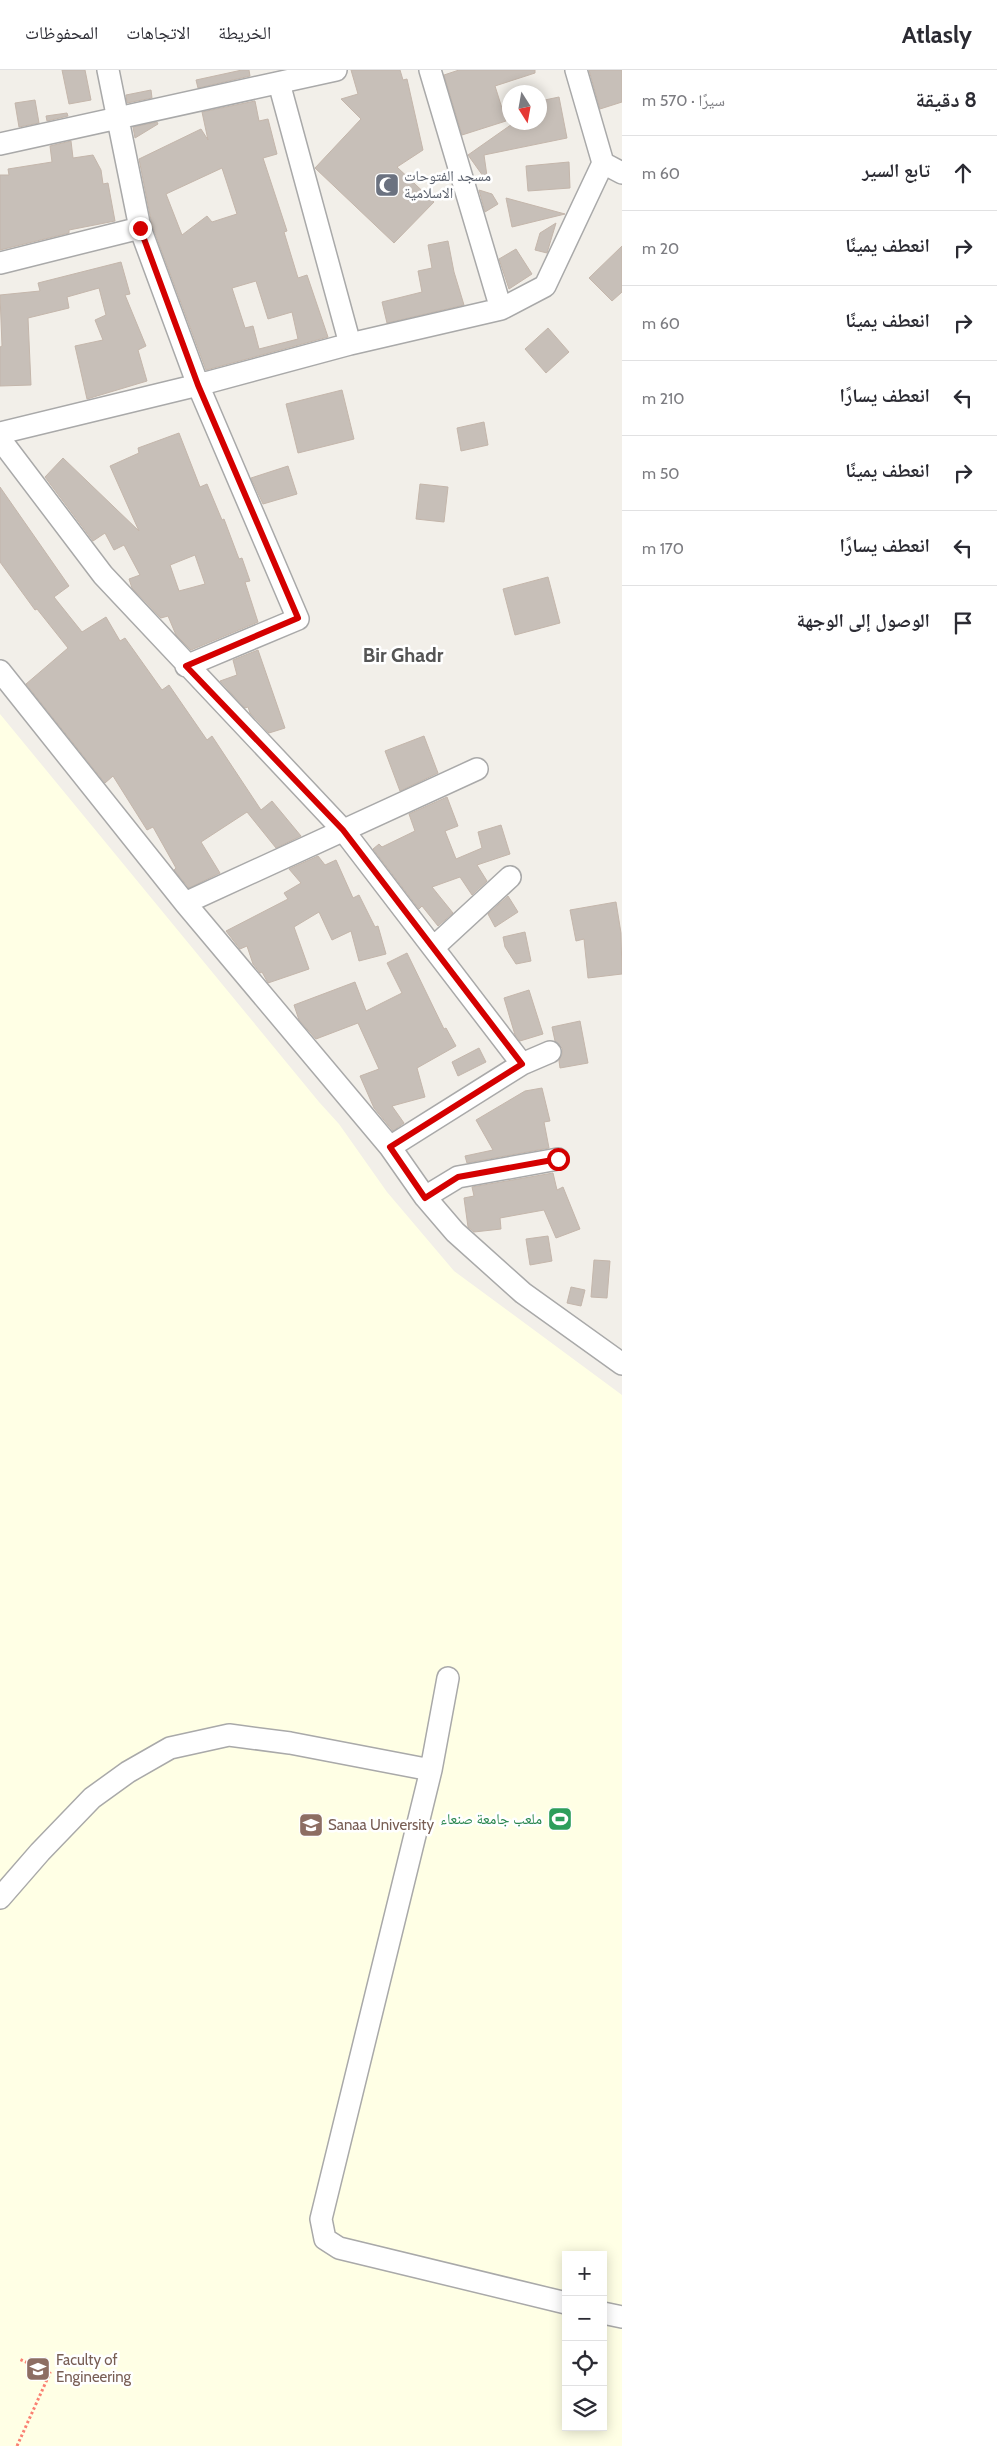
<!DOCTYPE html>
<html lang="ar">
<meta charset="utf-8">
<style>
body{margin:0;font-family:Cabin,"Noto Naskh Arabic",sans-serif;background:#f2f2f3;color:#2b2b33;direction:rtl}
.controls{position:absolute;right:15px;bottom:15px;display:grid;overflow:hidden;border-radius:0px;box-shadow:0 2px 12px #0003}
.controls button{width:45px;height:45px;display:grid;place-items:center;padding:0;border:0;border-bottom:1px solid #e1e1e2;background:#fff;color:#2b2b33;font:25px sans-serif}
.compass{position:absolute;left:502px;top:15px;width:45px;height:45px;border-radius:50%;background:#fff;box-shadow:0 2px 12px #0003;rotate:169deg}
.stop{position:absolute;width:15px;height:15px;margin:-11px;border:4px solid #d40000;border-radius:50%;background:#fff}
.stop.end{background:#d40000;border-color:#fff;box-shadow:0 1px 5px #0008}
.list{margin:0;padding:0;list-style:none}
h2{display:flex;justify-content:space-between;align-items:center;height:65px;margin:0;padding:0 20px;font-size:21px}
h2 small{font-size:16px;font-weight:400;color:#7c7c81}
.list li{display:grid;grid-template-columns:32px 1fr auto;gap:15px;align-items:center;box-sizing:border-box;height:75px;padding:0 20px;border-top:1px solid #e1e1e2}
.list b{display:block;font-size:19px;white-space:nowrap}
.list em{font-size:16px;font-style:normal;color:#7c7c81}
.icon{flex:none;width:28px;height:28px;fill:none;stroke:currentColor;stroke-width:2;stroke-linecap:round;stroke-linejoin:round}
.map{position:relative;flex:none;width:622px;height:2376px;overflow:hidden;direction:ltr}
header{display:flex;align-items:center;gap:30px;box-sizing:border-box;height:70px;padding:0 25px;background:#fff;border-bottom:1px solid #e1e1e2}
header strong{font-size:24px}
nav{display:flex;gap:28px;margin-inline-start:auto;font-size:18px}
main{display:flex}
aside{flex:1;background:#fff}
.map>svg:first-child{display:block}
</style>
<header>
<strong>Atlasly</strong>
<nav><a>الخريطة</a><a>الاتجاهات</a><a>المحفوظات</a></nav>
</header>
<main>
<aside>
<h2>8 دقيقة<small>سيرًا · 570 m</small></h2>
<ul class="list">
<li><svg class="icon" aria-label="ahead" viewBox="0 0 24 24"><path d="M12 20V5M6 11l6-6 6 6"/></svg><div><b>تابع السير</b></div><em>60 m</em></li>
<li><svg class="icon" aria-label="right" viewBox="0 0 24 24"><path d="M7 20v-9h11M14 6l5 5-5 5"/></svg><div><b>انعطف يمينًا</b></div><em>20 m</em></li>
<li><svg class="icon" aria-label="right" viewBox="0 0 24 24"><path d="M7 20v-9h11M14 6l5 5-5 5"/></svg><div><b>انعطف يمينًا</b></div><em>60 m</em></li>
<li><svg class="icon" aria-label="left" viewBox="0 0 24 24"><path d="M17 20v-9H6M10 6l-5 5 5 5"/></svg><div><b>انعطف يسارًا</b></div><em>210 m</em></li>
<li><svg class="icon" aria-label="right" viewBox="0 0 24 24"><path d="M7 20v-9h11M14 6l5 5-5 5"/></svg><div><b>انعطف يمينًا</b></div><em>50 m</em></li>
<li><svg class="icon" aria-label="left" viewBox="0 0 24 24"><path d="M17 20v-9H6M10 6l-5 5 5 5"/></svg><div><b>انعطف يسارًا</b></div><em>170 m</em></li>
<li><svg class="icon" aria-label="arrive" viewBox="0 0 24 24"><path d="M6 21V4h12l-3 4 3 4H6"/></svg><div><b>الوصول إلى الوجهة</b></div></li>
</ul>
</aside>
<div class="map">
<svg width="622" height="2376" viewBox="0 0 622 2376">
<rect width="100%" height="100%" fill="#f2efe9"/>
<path fill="#ffffe5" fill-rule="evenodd" d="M0,644L319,1032L339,1054L387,1122L454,1201L622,1325V2376H0ZM566,2185H603V2357H566Z"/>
<path fill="#c7bfb8" stroke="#c4b6ab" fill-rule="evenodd" d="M62,0H85L91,30L69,34Z
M242,0H249L250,6L198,18L196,10Z
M351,0H400L403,10L407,9L423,80L397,97L434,132L394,173L315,98L361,49L341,29L358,24Z
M459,0H535V3L495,16L506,51L462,65L444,5Z
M589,0H622V32L600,39Z
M151,20L152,28L127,33L126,25Z
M559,27L567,68L484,85L488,113L468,85L515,52H540V31Z
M35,30L39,53L19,57L15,33Z
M255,31L259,51L268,49L277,84L263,88L287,161L284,162L298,208L307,205L328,267L206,300L152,155L139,89L201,59L208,70L202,42ZM222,98L237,144L212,152L207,146L182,165L166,124ZM256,211L268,249L292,242L298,269L259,279L253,256L245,258L232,218Z
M67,43L68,46L47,51L46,46Z
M157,52L158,54L135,68L133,57Z
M71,71L73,88L93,85L101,100L103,114L108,113L115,151L69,160V163L0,180V105H9L8,99L52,92L50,76Z
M569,92L570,118L528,121L526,96Z
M479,120L492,124L498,134L485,142Z
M506,128L565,144L512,157Z
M556,153L547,183L535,180L540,163Z
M448,171L454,202L464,235L387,253L382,232L422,222L418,201L432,198L428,175Z
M622,176V222L612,231L589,208Z
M516,179L532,204L509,219L499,189Z
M121,192L130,224L125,225L146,276L138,280L147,311L87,329L75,276L103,270L95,250L106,245L99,218L67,227L69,238L28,248L31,315L0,316V277L2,276L0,225L40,221L38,213Z
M548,258L569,282L546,303L525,279Z
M342,320L354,369L298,383L286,334Z
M484,352L488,375L461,381L457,358Z
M179,363L200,417L207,414L222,450L224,449L239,489L242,488L250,511L245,512L258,552L191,580L176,565L168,546L161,548L132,518L129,509L140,505L124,475L114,480L105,463L93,471L45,407L63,388L139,461L110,396L139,383L138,378ZM195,485L205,514L179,521L170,495Z
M288,396L297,424L263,434L251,408Z
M420,414L448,417L444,452L416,449Z
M0,417L69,516L54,527L82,562L106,547L120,571L125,568L162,620L169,615L207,670L212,666L261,740L272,731L301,766L276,778L247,742L201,772L220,803L189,818L174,800L176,798L153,757L147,760L113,706L105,713L26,614L68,578L37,539L35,540L0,492Z
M548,507L560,553L515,565L503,519Z
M258,580L285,658L269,663L250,643L248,637L245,638L220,611L237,605L233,590Z
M424,666L438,703L400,721L385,681Z
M447,727L458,756L445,761L456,789L482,778L478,762L501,755L510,784L477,795L487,811L472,825L460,807L432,817L453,843L438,856L422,836L419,839L373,779L379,774L382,777L415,761L409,744Z
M318,786L325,795L336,790L353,828L359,825L375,857L378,856L386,884L359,891L351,861L332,870L319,842L294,857L309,899L268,913L262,902L260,903L253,894L247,876L240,879L226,861L288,829L284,823L301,813L289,799Z
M508,826L518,842L495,857L488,844Z
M616,832L621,863L622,904L588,908L584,869L576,871L570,840Z
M525,862L531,891L516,894L505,877L503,867Z
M407,883L444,959L446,958L456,976L417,998L425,1027L392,1036L404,1053L393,1061L374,1038L360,1006L379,999L358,953L316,969L299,950L294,935L355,912L366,941L402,923L387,893Z
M529,920L543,964L520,971L515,965L504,928Z
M580,951L588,993L560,998L559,991L562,984V978L555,971L552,957Z
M479,978L486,992L458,1006L452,992Z
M542,1018L550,1051L544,1052L549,1078L467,1093L465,1086L493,1080L476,1050L525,1021Z
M553,1103L557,1120L563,1117L580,1159L556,1168L544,1140L500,1148L501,1159L474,1162L468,1157L464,1128L474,1126L472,1117Z
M548,1166L552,1191L530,1195L526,1169Z
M594,1190L610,1191L607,1228L591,1227Z
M571,1217L585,1220L581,1236L567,1233Z"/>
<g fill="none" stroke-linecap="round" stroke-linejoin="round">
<defs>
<path id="minor" d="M108,0L140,158L198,315L298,549L186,596
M430,0L501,239
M279,13L350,274
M0,74L336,0
M603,93L622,103
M0,193L140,158
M0,363L198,315L350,274L501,239L545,216L603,93L576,0
M0,369L103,505L343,760L522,994
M0,601L185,833L390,1077L425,1127L455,1162L523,1223L622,1294
M185,833L477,699
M434,877L510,807
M390,1077L522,994L550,982
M425,1127L458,1107L558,1089
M448,1608L431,1700L321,2149L325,2169L339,2178L566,2233
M0,1828L40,1782L92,1728L128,1702L170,1678L229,1665L290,1673L431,1700
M603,2243L622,2247"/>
</defs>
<use href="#minor" stroke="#a9a9a9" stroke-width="24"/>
<path stroke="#fa8072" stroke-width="3" stroke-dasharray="2.5 2.5" stroke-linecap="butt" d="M17,2376L50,2303L19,2289"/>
<use href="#minor" stroke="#fff" stroke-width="21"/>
</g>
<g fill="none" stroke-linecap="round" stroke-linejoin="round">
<path stroke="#d40000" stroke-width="6" d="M140,158L198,315L298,548L186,596L343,760L522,994L390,1077L425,1128L458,1107L558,1089"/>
</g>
<defs>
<symbol id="mosque-square" viewBox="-11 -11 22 22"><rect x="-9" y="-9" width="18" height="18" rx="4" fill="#6b7280" stroke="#fff"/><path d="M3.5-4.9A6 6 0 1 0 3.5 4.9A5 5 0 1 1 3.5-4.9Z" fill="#fff"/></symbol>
<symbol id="stadium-square" viewBox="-11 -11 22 22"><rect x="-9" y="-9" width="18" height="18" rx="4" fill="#2e9e5b" stroke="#fff"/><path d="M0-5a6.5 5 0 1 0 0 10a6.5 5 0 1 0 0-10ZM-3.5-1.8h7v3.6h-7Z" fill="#fff"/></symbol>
<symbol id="university-square" viewBox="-11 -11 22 22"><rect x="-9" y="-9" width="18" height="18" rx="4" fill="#8d6e63" stroke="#fff"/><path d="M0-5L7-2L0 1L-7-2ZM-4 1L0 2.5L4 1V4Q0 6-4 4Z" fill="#fff"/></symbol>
</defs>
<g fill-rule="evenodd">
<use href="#mosque-square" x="373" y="101" width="28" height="28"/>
<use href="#stadium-square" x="546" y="1735" width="28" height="28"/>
<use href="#university-square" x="297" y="1741" width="28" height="28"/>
<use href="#university-square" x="24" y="2285" width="28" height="28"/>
</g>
<g text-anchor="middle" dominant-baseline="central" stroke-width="5" stroke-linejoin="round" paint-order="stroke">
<g font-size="15" fill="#5b616d" stroke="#fff" text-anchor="start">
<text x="404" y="106">مسجد الفتوحات<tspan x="404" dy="17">الاسلامية</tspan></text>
</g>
<g font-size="15" fill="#27864d" stroke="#fff" text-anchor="end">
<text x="542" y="1749">ملعب جامعة صنعاء</text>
</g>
<g font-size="15" fill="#785e54" stroke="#fff" text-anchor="start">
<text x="328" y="1755">Sanaa University</text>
<text x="56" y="2290">Faculty of<tspan x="56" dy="17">Engineering</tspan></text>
</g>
<g font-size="20" font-weight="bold" fill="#555" stroke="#fff">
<text x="403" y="585">Bir Ghadr</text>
</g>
</g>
</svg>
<div class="controls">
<button>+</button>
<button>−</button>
<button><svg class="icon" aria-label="locate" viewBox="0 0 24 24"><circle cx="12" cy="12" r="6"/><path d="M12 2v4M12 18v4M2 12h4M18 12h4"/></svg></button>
<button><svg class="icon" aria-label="layers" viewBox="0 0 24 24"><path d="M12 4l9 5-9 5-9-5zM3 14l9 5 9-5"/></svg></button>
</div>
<svg class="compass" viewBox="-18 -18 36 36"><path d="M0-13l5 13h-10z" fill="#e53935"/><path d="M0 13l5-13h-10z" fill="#7c7c81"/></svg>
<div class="stop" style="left:558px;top:1089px"></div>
<div class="stop end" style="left:140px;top:158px"></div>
</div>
</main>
